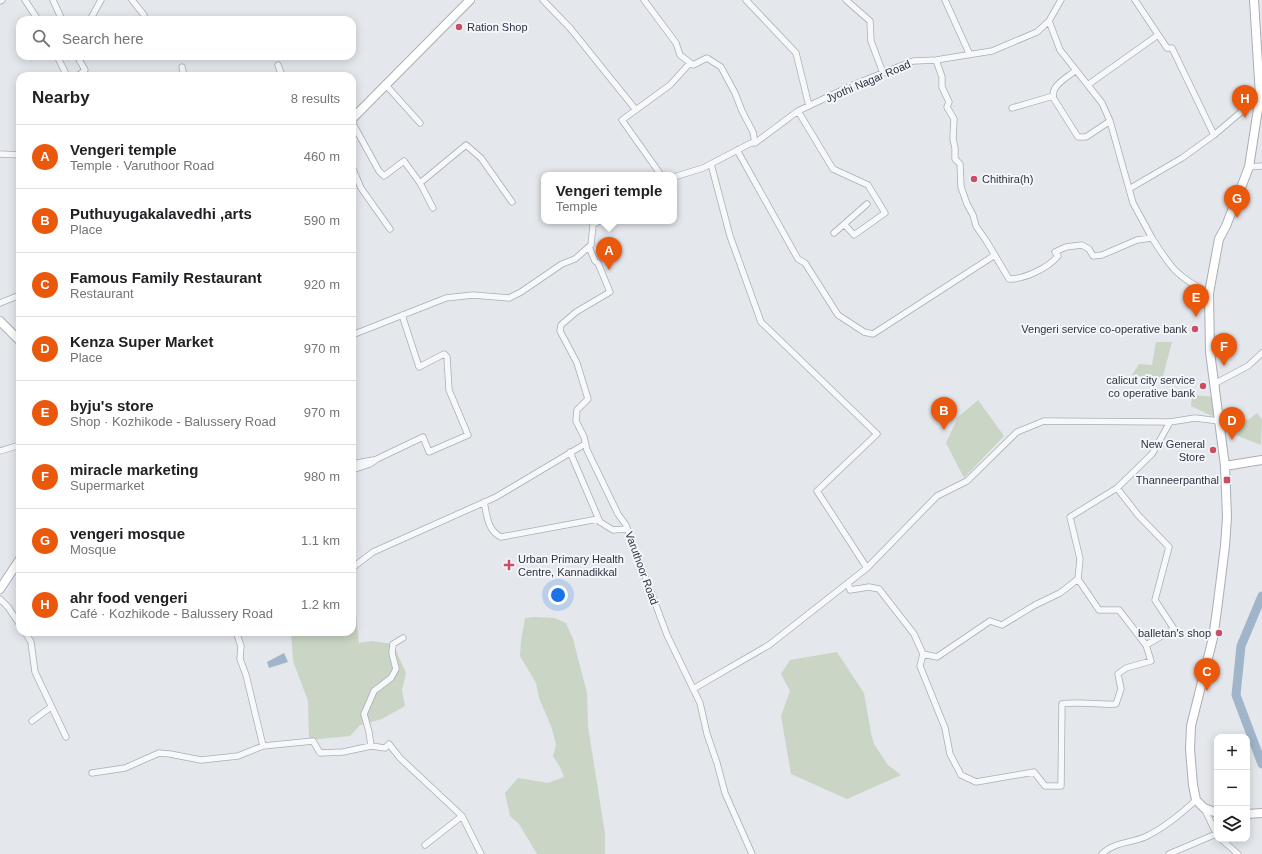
<!DOCTYPE html>
<meta charset="utf-8">
<style>
body{margin:0;font-family:Arial,sans-serif;background:#f2f2f2;color:#202124}
.controls{position:absolute;right:12px;bottom:12px;display:grid;overflow:hidden;border-radius:8px;box-shadow:0 2px 10px #0003}
.controls button{width:36px;height:36px;display:grid;place-items:center;padding:0;border:0;border-bottom:1px solid #e0e0e0;background:#fff;color:#202124;font:20px sans-serif}
.you{position:absolute;left:558px;top:595px;width:14px;height:14px;margin:-10px;border:3px solid #fff;border-radius:50%;background:#1a73e8;box-shadow:0 0 0 6px #1a73e833}
.badge{display:grid;place-items:center;width:26px;height:26px;border-radius:50%;background:#ea580c;color:#fff;font-size:13px;font-weight:700}
.pin{position:absolute;translate:-50% -33px;filter:drop-shadow(0 1px 2px #0008)}
.pin::after{content:'';position:absolute;top:21px;width:14px;height:12px;background:inherit;clip-path:polygon(0 0,100% 0,50% 100%)}
.popup{position:absolute;left:541px;top:172px;width:136px;height:52px;box-sizing:border-box;display:grid;place-content:center;border-radius:8px;background:#fff;filter:drop-shadow(0 1px 3px #0005);font-size:13px;white-space:nowrap;color:#757577}
.popup b{font-size:15px;color:#202124}
.popup::after{content:'';position:absolute;left:50%;top:100%;margin-left:-8px;border:8px solid transparent;border-top-color:#fff}
.list{margin:0;padding:0;list-style:none}
h2{display:flex;justify-content:space-between;align-items:center;height:52px;margin:0;padding:0 16px;font-size:17px}
h2 small{font-size:13px;font-weight:400;color:#757577}
.list li{display:grid;grid-template-columns:26px 1fr auto;gap:12px;align-items:center;box-sizing:border-box;height:64px;padding:0 16px;border-top:1px solid #e0e0e0}
.list b{display:block;font-size:15px;white-space:nowrap}
.list p{margin:0;font-size:13px;white-space:nowrap;color:#757577}
.list em{font-size:13px;font-style:normal;color:#757577}
.icon{flex:none;width:22px;height:22px;fill:none;stroke:currentColor;stroke-width:2;stroke-linecap:round;stroke-linejoin:round}
.map{position:relative;flex:none;width:1262px;height:854px;overflow:hidden}
.search{position:absolute;background:#fff;box-shadow:0 2px 10px #0003;left:16px;top:16px;width:340px;height:44px;display:flex;align-items:center;gap:10px;box-sizing:border-box;padding:0 14px;border-radius:12px;color:#757577;font-size:15px}
.panel{position:absolute;background:#fff;box-shadow:0 2px 10px #0003;left:16px;top:72px;width:340px;height:564px;border-radius:12px}
.map>svg:first-child{display:block}
</style>
<div class="map">
<svg width="1262" height="854" viewBox="0 0 1262 854">
<rect width="100%" height="100%" fill="#e4e7ec"/>
<path fill="#cad5c5" d="M1156,342H1172L1162,380L1132,375L1139,364L1152,365Z
M1192,395L1217,397L1216,418L1191,406Z
M978,400L1004,436L964,478L946,443L958,417Z
M1257,413L1262,419L1261,445L1228,432L1231,425V415L1248,420Z
M352,603L355,605L359,643L371,641L393,644L406,673L402,690L405,706L382,719L360,725L350,736L309,740L308,701L293,661L291,632H352Z
M534,617L554,618L566,623L573,639L587,693L588,727L605,833V854H537L519,824L510,816L505,793L518,778L548,783L564,777L560,767L553,756L556,744L551,726L539,698L536,683L520,656L521,641L525,618Z
M837,652L864,693L871,733L874,744L888,765L901,775L847,799L791,774L781,716L790,691L781,674L790,660Z"/>
<path fill="#a1b5ca" d="M284,653L288,662L269,668L267,662Z"/>
<g fill="none" stroke-linecap="round" stroke-linejoin="round">
<path stroke="#a1b5ca" stroke-width="9" d="M1262,596L1241,646L1236,695L1262,764"/>
<defs>
<path id="minor" d="M25,0L38,20
M53,0L62,20
M132,0L144,15
M543,0L570,28L636,110
M644,0L676,43L680,55L693,65L707,58L721,67L735,93L742,111L753,132L755,143
M746,0L796,53L809,106
M846,0L870,21L871,41L883,73
M945,0L969,53
M1135,0L1167,48H1172L1214,135L1260,96
M0,1L2,0
M90,20L101,0
M1049,21L1060,50L1102,103L1110,121L1133,203L1152,238
M57,56L67,76
M77,56L85,70L78,76
M936,60L942,77V87L949,102L947,107L954,119L953,139L955,148V159L960,164L961,187L967,204L973,215L976,226L987,242L1009,279C1025,279 1048,268 1058,256L1055,252L1066,247L1082,245L1089,249L1093,256L1102,255L1137,240L1152,238C1171,268 1177,277 1209,293
M278,65L282,76
M182,67L184,76
M1076,70C1067,78 1049,86 1054,99L1078,137H1086L1110,121
M385,84L420,123
M1089,84L1158,35
M1012,108L1053,96
M798,111L833,169L868,185L885,213L854,235L844,224
M352,122L379,171L384,176L404,161L420,183L433,208
M737,150L798,259L805,263L838,315L864,332L873,334L995,255
M0,154L20,155
M352,167L361,188L390,229
M1249,167L1262,166
M661,175L622,120L670,85L690,63
M674,177L703,168L751,143H755L798,111L855,84L913,61L936,60L992,51L1037,32L1049,21L1061,0
M420,183L466,145L481,158L512,202
M1129,189L1182,158L1214,135
M834,233L867,204
M589,247L595,261L598,263L610,292L576,312L561,325L560,331L577,363L588,399L577,410L576,421L584,437L587,450L618,514L626,525L667,635L700,703L707,734L717,763L725,793L752,854
M0,303L20,295
M352,335L446,298L473,295L509,298L521,292L562,264L575,259L591,245L593,225L599,221
M1214,384L1248,366L1262,353
M0,451L20,445
M570,452L600,522L613,530L627,529
M352,464L373,460
M352,470L370,464L377,459L423,437L429,452L468,435L449,390L447,357L444,354L419,367L402,315
M1117,488L1138,515L1169,547L1155,600L1174,629L1146,645L1119,610H1099L1078,579L1080,559L1070,517L1117,488L1152,454L1170,422
M484,502C487,515 487,530 501,537L598,519
M352,568L373,552L496,497L585,444
M867,568L937,496L967,481L1017,432L1044,421L1170,422L1195,418L1219,421
M848,583L850,590L869,587L879,589L914,634L923,654L937,657L990,621L1002,625L1035,605L1060,593L1078,579
M0,599L8,607L20,625
M25,632L31,642L35,672L66,737
M236,632L241,646L240,659L246,675L263,746L313,741L320,753L343,752L371,746L385,748L389,744L400,758L462,816L481,854
M923,654L920,666L945,728L950,754L961,775L976,782L1034,772L1045,786H1061L1062,704C1080,701 1097,705 1116,704L1121,689L1118,674L1126,668L1151,661L1146,645
M693,689L769,645L867,568L817,491L877,434L761,322L730,236L711,164
M32,721L51,707
M371,746L369,732L364,714L374,691L391,678L396,669L392,653L393,644L403,638
M92,773L125,768L159,753L170,754L201,760L238,756L263,746
M1204,808L1217,835
M1221,839L1238,854
M425,845L462,816
M1102,854C1114,842 1131,843 1145,837C1164,828 1181,814 1196,800
M1169,854L1216,834"/>
<path id="secondary" d="M352,119L470,0
M0,321L20,341
M1225,466L1262,460
M0,589L20,559
M1217,813L1204,808L1196,800L1193,785L1190,749L1191,726L1213,638L1217,610L1225,546L1227,517L1225,466L1210,352L1209,293L1219,239L1226,226L1249,167L1260,96L1254,0
M1247,814L1262,813"/>
</defs>
<use href="#minor" stroke="#a9aeb6" stroke-width="7"/>
<use href="#secondary" stroke="#a9aeb6" stroke-width="10"/>
<use href="#minor" stroke="#f7f8fa" stroke-width="5.5"/>
<use href="#secondary" stroke="#fff" stroke-width="8"/>
</g>
<g fill="#cb4e63" stroke="#f4f6f9" stroke-width="1.5">
<circle cx="459" cy="27" r="4"/>
<circle cx="974" cy="179" r="4"/>
<circle cx="1195" cy="329" r="4"/>
<circle cx="1203" cy="386" r="4"/>
<circle cx="1213" cy="450" r="4"/>
<rect x="1223" y="476" width="8" height="8" rx="2"/>
<path d="M507 559h4v4h4v4h-4v4h-4v-4h-4v-4h4z"/>
<circle cx="1219" cy="633" r="4"/>
</g>
<g text-anchor="middle" dominant-baseline="central" stroke-width="4" stroke-linejoin="round" paint-order="stroke">
<g font-size="11" fill="#2c3544" stroke="#f4f6f9" text-anchor="end">
<text x="467" y="27" text-anchor="start">Ration Shop</text>
<text x="982" y="179" text-anchor="start">Chithira(h)</text>
<text x="1187" y="329">Vengeri service co-operative bank</text>
<text x="1195" y="380">calicut city service<tspan x="1195" dy="13">co operative bank</tspan></text>
<text x="1205" y="444">New General<tspan x="1205" dy="13">Store</tspan></text>
<text x="1219" y="480">Thanneerpanthal</text>
<text x="518" y="559" text-anchor="start">Urban Primary Health<tspan x="518" dy="13">Centre, Kannadikkal</tspan></text>
<text x="1211" y="633">balletan's shop</text>
</g>
<g font-size="11" fill="#2c3544" stroke="#f4f6f9">
<text transform="translate(868 81) rotate(-23)">Jyothi Nagar Road</text>
<text transform="translate(642 568) rotate(70)">Varuthoor Road</text>
</g>
</g>
</svg>
<div class="controls">
<button>+</button>
<button>−</button>
<button><svg class="icon" aria-label="layers" viewBox="0 0 24 24"><path d="M12 4l9 5-9 5-9-5zM3 14l9 5 9-5"/></svg></button>
</div>
<div class="you"></div>
<div class="pin badge" style="left:609px;top:270px">A</div>
<div class="popup"><b>Vengeri temple</b>Temple</div>
<div class="pin badge" style="left:944px;top:430px">B</div>
<div class="pin badge" style="left:1207px;top:691px">C</div>
<div class="pin badge" style="left:1232px;top:440px">D</div>
<div class="pin badge" style="left:1196px;top:317px">E</div>
<div class="pin badge" style="left:1224px;top:366px">F</div>
<div class="pin badge" style="left:1237px;top:218px">G</div>
<div class="pin badge" style="left:1245px;top:118px">H</div>
<div class="search"><svg class="icon" aria-label="search" viewBox="0 0 24 24"><circle cx="10" cy="10" r="6"/><path d="M15 15l6 6"/></svg>Search here</div>
<section class="panel">
<h2>Nearby<small>8 results</small></h2>
<ul class="list">
<li><span class="badge">A</span><div><b>Vengeri temple</b><p>Temple · Varuthoor Road</p></div><em>460 m</em></li>
<li><span class="badge">B</span><div><b>Puthuyugakalavedhi ,arts</b><p>Place</p></div><em>590 m</em></li>
<li><span class="badge">C</span><div><b>Famous Family Restaurant</b><p>Restaurant</p></div><em>920 m</em></li>
<li><span class="badge">D</span><div><b>Kenza Super Market</b><p>Place</p></div><em>970 m</em></li>
<li><span class="badge">E</span><div><b>byju's store</b><p>Shop · Kozhikode - Balussery Road</p></div><em>970 m</em></li>
<li><span class="badge">F</span><div><b>miracle marketing</b><p>Supermarket</p></div><em>980 m</em></li>
<li><span class="badge">G</span><div><b>vengeri mosque</b><p>Mosque</p></div><em>1.1 km</em></li>
<li><span class="badge">H</span><div><b>ahr food vengeri</b><p>Café · Kozhikode - Balussery Road</p></div><em>1.2 km</em></li>
</ul>
</section>
</div>
